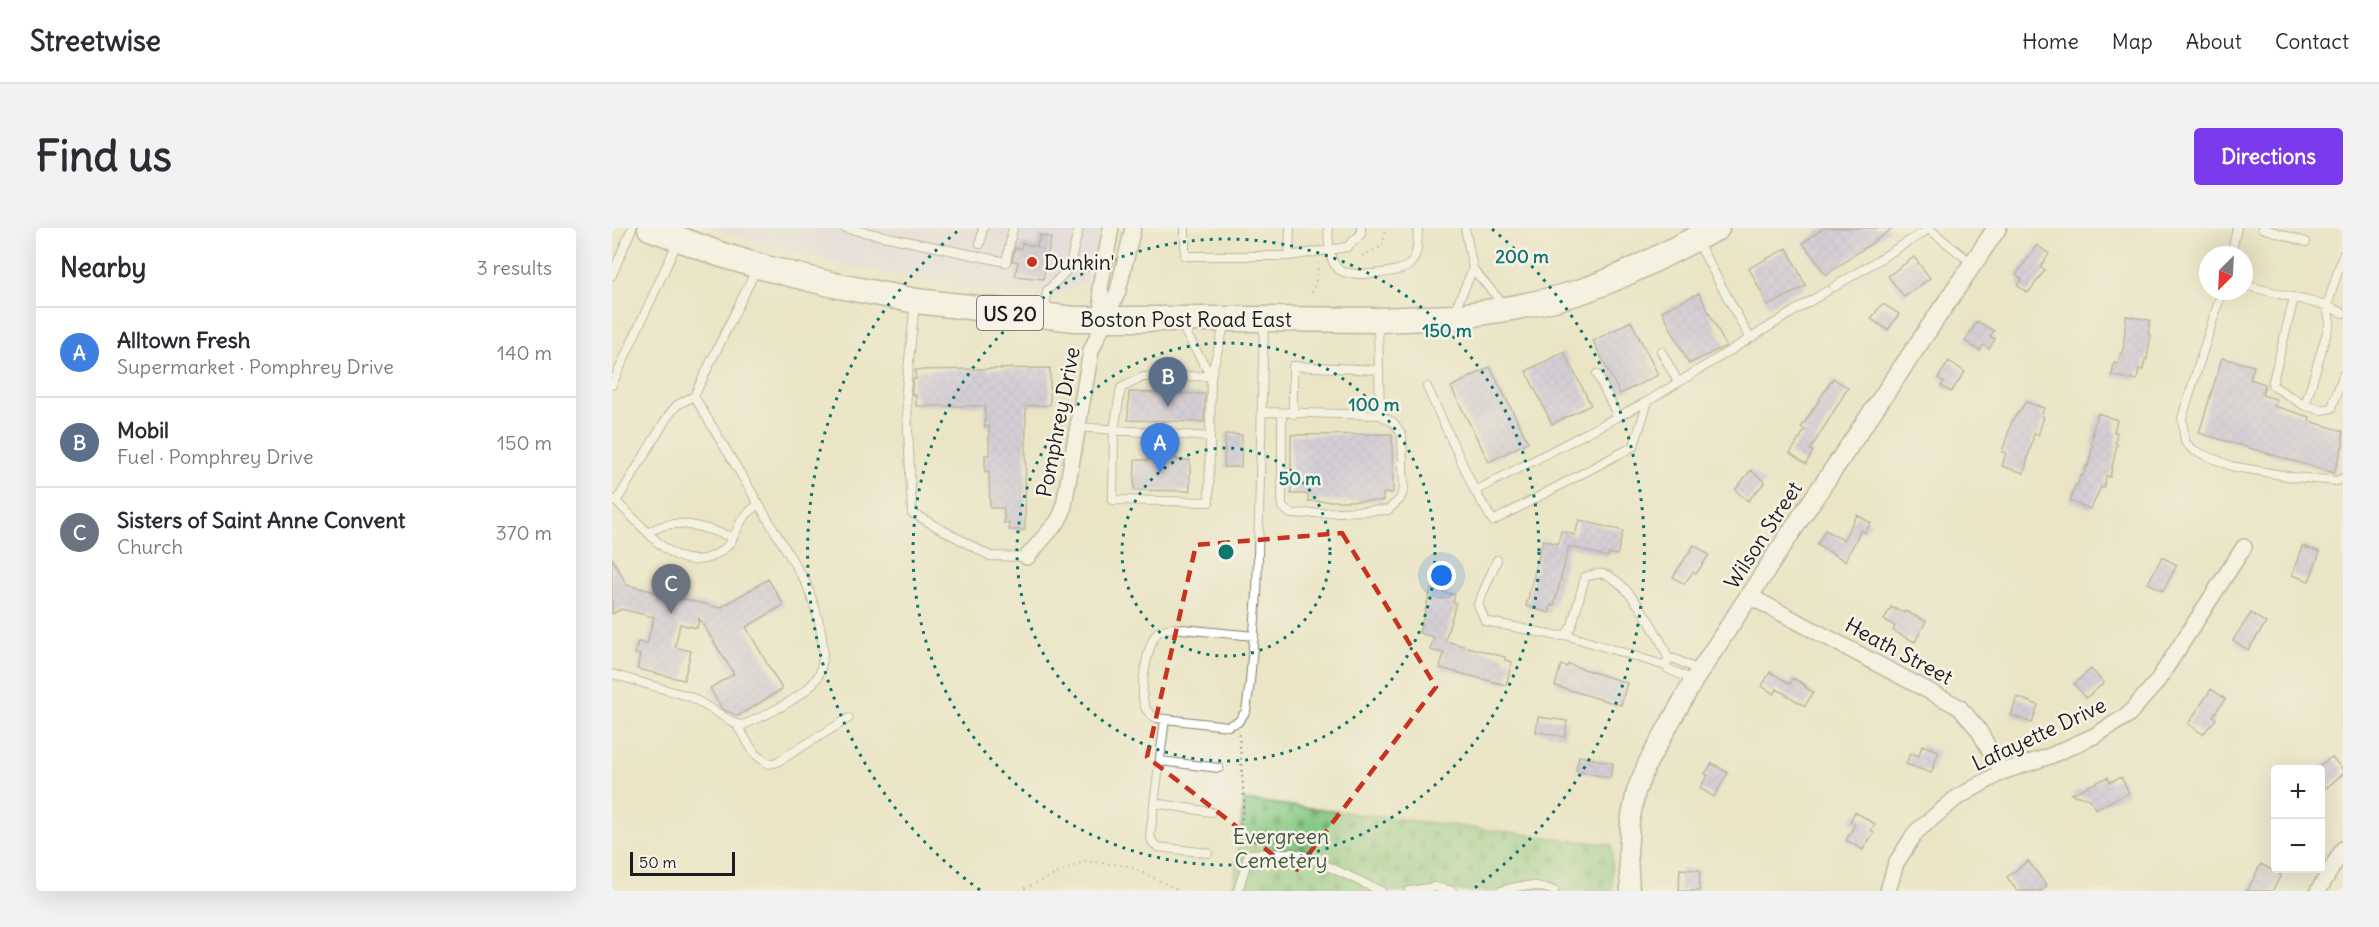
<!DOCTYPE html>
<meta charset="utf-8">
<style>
body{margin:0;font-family:Delius,sans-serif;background:#f2f2f3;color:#2b2b33}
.controls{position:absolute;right:18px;bottom:18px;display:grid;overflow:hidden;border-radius:6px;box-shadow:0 6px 24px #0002}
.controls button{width:54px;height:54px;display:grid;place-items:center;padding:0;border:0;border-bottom:2px solid #e1e1e2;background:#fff;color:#2b2b33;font:30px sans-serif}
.compass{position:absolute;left:1587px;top:18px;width:54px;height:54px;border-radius:50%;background:#fff;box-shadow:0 6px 24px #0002;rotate:204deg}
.scale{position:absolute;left:18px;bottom:15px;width:105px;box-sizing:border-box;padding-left:6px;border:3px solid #1c1c1c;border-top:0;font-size:16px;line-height:21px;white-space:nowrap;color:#1c1c1c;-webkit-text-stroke:4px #f7f3e8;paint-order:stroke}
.you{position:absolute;left:830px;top:348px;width:21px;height:21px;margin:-15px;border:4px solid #fff;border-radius:50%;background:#1a73e8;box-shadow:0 0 0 9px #1a73e833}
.badge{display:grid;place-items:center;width:39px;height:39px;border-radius:50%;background:#7c3aed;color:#fff;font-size:20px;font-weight:700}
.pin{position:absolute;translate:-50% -50px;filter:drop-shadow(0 2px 3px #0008)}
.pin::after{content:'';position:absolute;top:32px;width:21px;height:18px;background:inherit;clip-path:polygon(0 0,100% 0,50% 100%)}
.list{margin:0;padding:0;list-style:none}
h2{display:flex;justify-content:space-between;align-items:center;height:78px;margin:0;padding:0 24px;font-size:26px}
h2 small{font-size:20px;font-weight:400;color:#7c7c81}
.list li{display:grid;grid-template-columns:39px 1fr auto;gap:18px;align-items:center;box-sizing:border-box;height:90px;padding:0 24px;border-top:2px solid #e1e1e2}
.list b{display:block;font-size:22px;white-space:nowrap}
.list p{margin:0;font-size:20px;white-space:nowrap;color:#7c7c81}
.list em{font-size:20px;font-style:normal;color:#7c7c81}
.map{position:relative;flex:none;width:1731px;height:663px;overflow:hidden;border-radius:6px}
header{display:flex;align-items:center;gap:36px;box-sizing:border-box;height:84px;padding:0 30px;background:#fff;border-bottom:2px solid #e1e1e2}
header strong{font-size:28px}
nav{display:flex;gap:33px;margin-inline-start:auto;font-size:21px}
.intro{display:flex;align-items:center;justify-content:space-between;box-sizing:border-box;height:144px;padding:0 36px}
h1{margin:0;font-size:42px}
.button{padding:15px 27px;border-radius:6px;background:#7c3aed;color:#fff;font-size:21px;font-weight:700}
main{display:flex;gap:36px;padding:0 36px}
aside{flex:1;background:#fff;border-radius:6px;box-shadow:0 6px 24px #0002}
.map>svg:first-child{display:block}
</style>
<header>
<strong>Streetwise</strong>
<nav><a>Home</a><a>Map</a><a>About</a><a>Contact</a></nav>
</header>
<div class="intro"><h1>Find us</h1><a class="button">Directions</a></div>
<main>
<aside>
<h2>Nearby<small>3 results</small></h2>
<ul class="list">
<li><span class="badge" style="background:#3f7fe0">A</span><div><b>Alltown Fresh</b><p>Supermarket · Pomphrey Drive</p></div><em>140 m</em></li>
<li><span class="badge" style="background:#5c6f8a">B</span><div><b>Mobil</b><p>Fuel · Pomphrey Drive</p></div><em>150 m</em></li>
<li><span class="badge" style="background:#6b7280">C</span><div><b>Sisters of Saint Anne Convent</b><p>Church</p></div><em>370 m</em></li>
</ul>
</aside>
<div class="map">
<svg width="1731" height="663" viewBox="0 0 1731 663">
<defs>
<pattern id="cemetery-stones" width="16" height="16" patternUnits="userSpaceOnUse" patternTransform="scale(1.5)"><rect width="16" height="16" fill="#84c780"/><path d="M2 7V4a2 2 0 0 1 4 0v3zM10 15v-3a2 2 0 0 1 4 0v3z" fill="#71aa6e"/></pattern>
<pattern id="building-cross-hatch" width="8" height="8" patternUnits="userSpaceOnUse" patternTransform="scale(1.5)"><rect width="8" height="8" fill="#b8b1ea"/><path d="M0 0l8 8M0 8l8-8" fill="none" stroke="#9e98c8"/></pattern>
</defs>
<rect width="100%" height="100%" fill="#f7f3e8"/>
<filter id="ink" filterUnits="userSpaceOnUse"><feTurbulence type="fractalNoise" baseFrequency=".0167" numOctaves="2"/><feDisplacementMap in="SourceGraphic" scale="12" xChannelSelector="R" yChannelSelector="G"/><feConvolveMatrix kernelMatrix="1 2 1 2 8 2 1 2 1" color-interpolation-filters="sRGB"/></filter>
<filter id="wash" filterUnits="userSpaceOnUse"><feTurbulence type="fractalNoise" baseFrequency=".008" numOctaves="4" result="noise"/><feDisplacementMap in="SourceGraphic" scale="24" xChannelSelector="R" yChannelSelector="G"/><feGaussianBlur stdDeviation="1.35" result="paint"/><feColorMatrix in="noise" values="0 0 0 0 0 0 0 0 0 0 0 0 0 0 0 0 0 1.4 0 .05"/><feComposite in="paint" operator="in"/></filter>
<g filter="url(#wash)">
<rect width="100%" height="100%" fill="#ebe5c6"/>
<path fill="#e1d4f3" d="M100,0H488L476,54L445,66L419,67L362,61L238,38L176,23Z"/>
<path fill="url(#cemetery-stones)" stroke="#50724e" stroke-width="1.5" d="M632,572L1000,617V663H621Z"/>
<g id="blocks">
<path fill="url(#building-cross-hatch)" d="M1212,0H1281L1214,47L1191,15Z
M428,7L439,10L431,51L403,48L406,34L400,33L403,20L409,21L410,15L425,19Z
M1425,17L1437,26L1428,39L1433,42L1416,65L1405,57L1410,51L1404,47Z
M1175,20L1194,58L1156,78L1137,40Z
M1302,29L1318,50L1292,69L1276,48Z
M1087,65L1114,118L1077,136L1050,83Z
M1269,77H1273L1287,86L1276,102L1259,91Z
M1514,88L1538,92L1536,106L1539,107L1535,131H1533L1531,142L1527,141L1525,152L1500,148L1502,135L1506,136L1508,126H1511Z
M1019,93L1046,147L1008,166L981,113Z
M1365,93L1382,103L1378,108L1383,111L1377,121L1371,117L1368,123L1353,113Z
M952,124L979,177L940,196L914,143Z
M1610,130L1642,138L1638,151L1653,156L1650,167L1664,171L1662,178L1698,189L1697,193L1731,203V216L1722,245L1587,205Z
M1337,133L1353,144L1339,164L1329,158L1332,154L1326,150Z
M878,139L916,214L877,234L839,159Z
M438,140V177L414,178L413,302H397V295H392V280H378L377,243L373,244V227H377V198L373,199V178H304V167H300V161L301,151H304L303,142Z
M1221,150L1236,160L1198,222L1201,223L1194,236L1178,225L1193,202L1189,200Z
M517,164L593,166L592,194L516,192Z
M1414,174L1432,180L1429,188L1432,189L1426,207L1422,206L1412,245L1390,238L1394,225L1390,224L1400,193Z
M1486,185L1505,192L1502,204H1505L1503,215L1505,216L1498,249L1494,248L1492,260L1489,259L1479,281L1458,273L1463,257L1465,258L1469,247L1471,248L1475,237L1476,238L1481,217L1479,216L1482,205H1480Z
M613,206L630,207L629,239H612Z
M780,206L781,265H771V273H696V266H679V207Z
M536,229L565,230V232H578V263L522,262L523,232H536Z
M1139,242L1153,254L1136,273L1123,262Z
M1245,287L1259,295L1253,304L1249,302L1233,333L1205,317L1213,302L1231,312Z
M967,292L1011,303L1005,327L997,325L996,329L957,318L942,378L939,377L937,385L914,378L931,312L946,316L949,303L963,307Z
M1082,317L1097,327L1084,346L1081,344L1072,356L1061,349Z
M1690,318L1708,324L1697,353L1680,347Z
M1550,329L1565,337L1551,363L1536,355Z
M0,330L15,357L108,380L156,351L172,377L134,399L170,461L126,488L110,481L98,460L122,446L87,390L85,400L68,396L63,419L79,423L72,452L25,441L28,427L23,426L26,414L35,416L42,389L9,381L0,386Z
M819,361L843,367L841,374L844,375L833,413L893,429V432L900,434L894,457L828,440L832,425L818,422L822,409L807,405Z
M1279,379L1292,385L1293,383L1314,393L1303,414L1281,403L1283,398L1272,392Z
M1639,385L1654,395L1636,422L1621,412Z
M956,436L1015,455L1009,477L943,458L949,437L955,439Z
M1479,441L1492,455L1474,470L1462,456Z
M1158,444L1178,456L1181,450L1194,458L1193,459L1201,464L1193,478L1165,461L1162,466L1150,458Z
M1599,461L1613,471L1601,488L1604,491L1591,506L1576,496Z
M1405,469L1426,477L1420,495L1399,487Z
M926,489L955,493L953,509L924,504Z
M1310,517L1327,523L1319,545L1294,536L1298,525L1307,528Z
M967,528L1001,535L998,550L964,543Z
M1720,529L1731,542V546L1714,560L1708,553V537Z
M1100,535L1116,545L1102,569L1088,560L1096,547L1093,546Z
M1496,549L1498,554L1509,549L1517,565L1483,581L1478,571L1459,566Z
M1243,584L1263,596L1259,602L1262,604L1251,622L1234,612L1243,597L1238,593Z
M1416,633L1435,658L1429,663H1405L1395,649Z
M1649,636L1669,647L1660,663H1635Z
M1068,641L1088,642L1087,663H1067Z"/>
</g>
</g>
<g filter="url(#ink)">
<use href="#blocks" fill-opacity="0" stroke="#848071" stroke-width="1.5"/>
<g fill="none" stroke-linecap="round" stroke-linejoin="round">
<defs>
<path id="service" d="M233,0L394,34L401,0
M573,0V28H677L678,0
M716,0C717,13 716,31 726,41C735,50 789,46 798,36C807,27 805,12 806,0
M853,0L861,41L891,76
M1316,0L1361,36
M1650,0L1694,14
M1085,13L1137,109
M368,16L371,0
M1619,27L1625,0
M677,28L735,19L749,6V0
M0,47L20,0
M1632,57L1715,78L1731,27
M1222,59L1317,1
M1610,63L1570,190L1573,214L1581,222L1619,238L1681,249L1725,253L1731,250
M1682,70L1660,157L1693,178L1718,94L1715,78
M303,75L294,161L300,285L378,328L415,329
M1715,78L1731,85
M433,83L435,63L457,40L467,0
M842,84L861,41
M568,95L599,148
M1049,123L1066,154
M985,146L1006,189
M0,157L65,15
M815,159L863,263
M1036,173L1022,218L881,293L863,263L1036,173L1215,63
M1693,178L1710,182L1720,180L1731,147
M650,184L768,187L766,96
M670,185V279L679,286L776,282L788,271L792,261L790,207L782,195L768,187
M681,186V138L767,142
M466,199L598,209L599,148L613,95
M598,209L597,274L501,272L502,202L509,160L531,149L599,148
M0,271C33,294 66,359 113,320C122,313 124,301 130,292C134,286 141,281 146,276
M4,274L56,188L65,177L82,168L144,42
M36,305C63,286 93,301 121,309
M885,332L866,376L873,393L946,408L954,407L960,397L973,349C979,347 985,345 991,346C1014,350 1049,409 1056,430
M954,407L1054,438
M642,408L560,400L547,403C535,414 528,460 532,476C534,483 538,487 544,490L616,498L626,494L634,483L638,454L645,366L652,95
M0,446L79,469L124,496L131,497C152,488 193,469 205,450C220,425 204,380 194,355L82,168
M1081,452L1056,441L1054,438L1056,430L1063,431L1088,443
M553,491L538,608L541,615L546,619L596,625
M124,496L143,526L156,536L165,534L237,490
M548,533L607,540
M542,575L599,584
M626,663L637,626L680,625L694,628L769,663
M797,663L823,659L840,663
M889,663C906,657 925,655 942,663"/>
<path id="minor" d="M493,92L488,60L499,0
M415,329L446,293L451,283L479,123L506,63L521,0
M1137,368L1347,479L1366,501L1390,544
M1276,663L1284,635L1304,604L1343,571L1390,544L1438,528L1484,507L1516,487L1544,455L1632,319
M1706,663L1731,621"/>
<path id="tertiary" d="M1018,663L1016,625L1018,594L1024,563L1036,534L1082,452L1185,295L1385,0"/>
<path id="primary" d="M38,0L107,26L146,38
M304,73L463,91H652
M840,89C882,83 926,77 967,64C1015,48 1060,22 1105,0"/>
<path id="trunk" d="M146,38L222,57L304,73
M652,91L766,92L840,89"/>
</defs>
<use href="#service" stroke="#848071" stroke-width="10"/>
<use href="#minor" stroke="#848071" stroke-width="18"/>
<use href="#tertiary" stroke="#848071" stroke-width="21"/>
<use href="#primary" stroke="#848071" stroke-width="27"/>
<use href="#trunk" stroke="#848071" stroke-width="27"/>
<path stroke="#848071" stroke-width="2" stroke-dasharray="1.5 4.5" stroke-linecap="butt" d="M750,28L771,18L773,0
M700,65L705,49L706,35
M626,621L632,572L627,505
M407,663L473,633L517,638L568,663"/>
<use href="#service" stroke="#fff" stroke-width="8"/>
<use href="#minor" stroke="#fff" stroke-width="15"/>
<use href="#tertiary" stroke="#fff" stroke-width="18"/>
<use href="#primary" stroke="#fff" stroke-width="24"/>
<use href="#trunk" stroke="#fff" stroke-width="24"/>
</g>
</g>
<path d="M0 0H1731V663H0ZM730,305L824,459L683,644L535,529L584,317Z" fill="#ebe5c6" fill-opacity=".55" fill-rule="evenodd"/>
<path fill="none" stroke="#c8321e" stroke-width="4.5" stroke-dasharray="12 8" stroke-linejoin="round" d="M730,305L824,459L683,644L535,529L584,317Z"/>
<g fill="none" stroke="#0f766e" stroke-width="3" stroke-dasharray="3 6">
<circle cx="614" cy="324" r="104"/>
<circle cx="614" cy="324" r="209"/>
<circle cx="614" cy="324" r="313"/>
<path d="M368 662A418 418 0 0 1 348 1M880 1A418 418 0 0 1 860 662"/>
</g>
<circle fill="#c8321e" stroke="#f7f3e8" stroke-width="2" cx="420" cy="34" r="6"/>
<g text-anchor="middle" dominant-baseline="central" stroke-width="5" stroke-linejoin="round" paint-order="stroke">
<rect fill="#f7f3e8" stroke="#5e5c59" stroke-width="1.5" x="365" y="68" width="66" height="34" rx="4.5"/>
<g font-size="20" font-weight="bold" fill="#1c1c1c">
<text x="398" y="85">US 20</text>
</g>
<g font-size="21" fill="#1c1c1c" stroke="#f7f3e8" text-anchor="start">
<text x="432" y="34">Dunkin'</text>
</g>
<g font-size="21" fill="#1c1c1c" stroke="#f7f3e8">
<text x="574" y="91">Boston Post Road East</text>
<text transform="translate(446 194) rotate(-79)">Pomphrey Drive</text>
<text transform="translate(1151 307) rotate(-57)">Wilson Street</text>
<text transform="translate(1287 423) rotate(28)">Heath Street</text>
<text transform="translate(1427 506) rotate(-25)">Lafayette Drive</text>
</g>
<g font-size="21" fill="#40583f" stroke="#f7f3e8">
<text x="669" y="608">Evergreen<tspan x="669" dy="24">Cemetery</tspan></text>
</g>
</g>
<circle cx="614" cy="324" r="9" fill="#0f766e" stroke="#f7f3e8" stroke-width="3"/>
<g font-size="18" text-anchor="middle" font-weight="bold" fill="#0f766e" stroke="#f7f3e8" stroke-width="5" stroke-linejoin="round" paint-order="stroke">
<text x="910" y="35">200 m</text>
<text x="835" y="109">150 m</text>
<text x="762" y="183">100 m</text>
<text x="688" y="257">50 m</text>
</g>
</svg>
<div class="controls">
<button>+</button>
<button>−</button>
</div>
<svg class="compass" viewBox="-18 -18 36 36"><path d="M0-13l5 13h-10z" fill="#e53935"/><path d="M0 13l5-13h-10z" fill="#7c7c81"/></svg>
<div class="scale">50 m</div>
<div class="you"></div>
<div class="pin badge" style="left:548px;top:245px;background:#3f7fe0">A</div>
<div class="pin badge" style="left:556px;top:179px;background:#5c6f8a">B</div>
<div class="pin badge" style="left:59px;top:386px;background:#6b7280">C</div>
</div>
</main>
